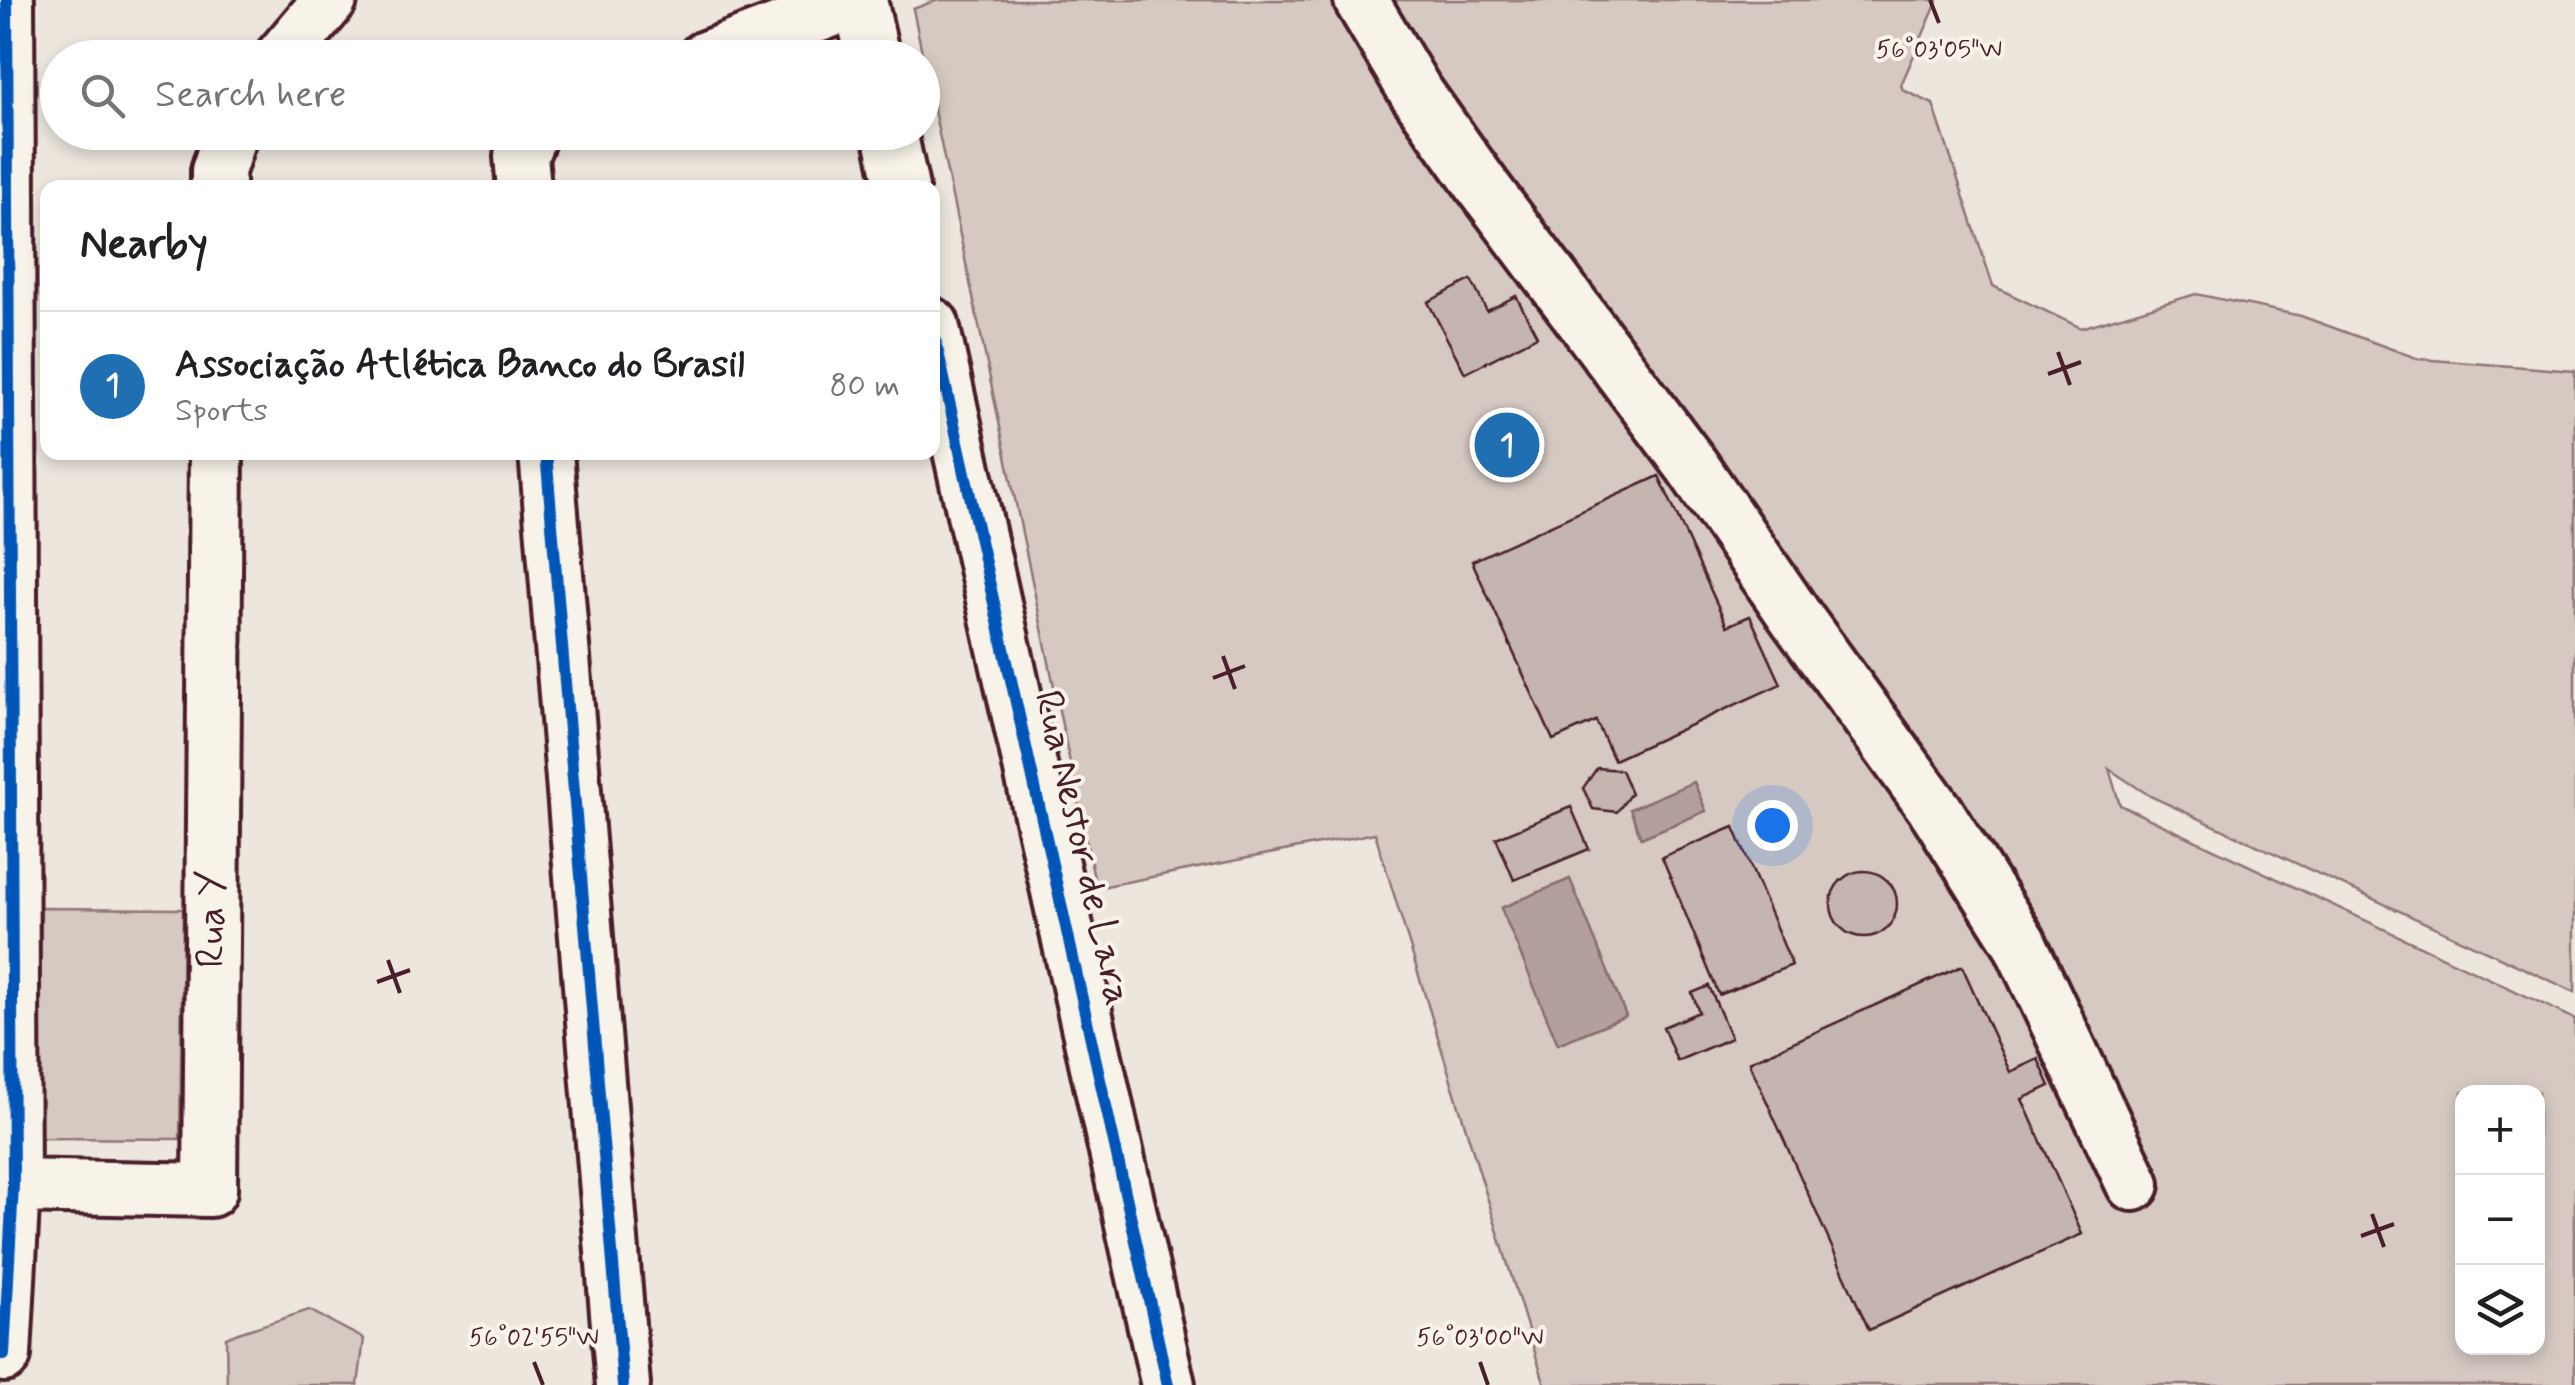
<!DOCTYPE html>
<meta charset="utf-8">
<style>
body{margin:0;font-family:Mynerve,sans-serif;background:#f2f2f2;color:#202124}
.controls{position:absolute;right:30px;bottom:30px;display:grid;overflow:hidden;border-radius:20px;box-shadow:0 5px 15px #0003}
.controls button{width:90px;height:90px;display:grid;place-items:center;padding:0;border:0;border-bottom:2px solid #e0e0e0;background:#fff;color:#202124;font:50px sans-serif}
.you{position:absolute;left:1772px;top:825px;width:35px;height:35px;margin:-25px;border:8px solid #fff;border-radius:50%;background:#1a73e8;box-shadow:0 0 0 15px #1a73e833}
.badge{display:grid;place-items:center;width:65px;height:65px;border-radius:50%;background:#1f6fb2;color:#fff;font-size:32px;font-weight:700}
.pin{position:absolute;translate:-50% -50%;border:5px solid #fff;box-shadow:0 2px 10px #0006}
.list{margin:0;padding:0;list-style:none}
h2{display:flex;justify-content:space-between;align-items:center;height:130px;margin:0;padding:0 40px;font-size:42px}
h2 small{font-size:32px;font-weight:400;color:#757577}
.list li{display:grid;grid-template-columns:65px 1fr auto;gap:30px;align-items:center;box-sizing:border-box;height:150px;padding:0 40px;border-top:2px solid #e0e0e0}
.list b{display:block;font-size:38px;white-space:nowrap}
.list p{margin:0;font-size:32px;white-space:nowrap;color:#757577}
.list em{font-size:32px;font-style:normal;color:#757577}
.icon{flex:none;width:55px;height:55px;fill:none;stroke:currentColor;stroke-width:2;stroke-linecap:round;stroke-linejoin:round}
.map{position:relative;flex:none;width:2575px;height:1385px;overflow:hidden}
.search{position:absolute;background:#fff;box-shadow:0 5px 15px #0003;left:40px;top:40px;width:900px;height:110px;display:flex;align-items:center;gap:25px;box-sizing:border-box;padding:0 35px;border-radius:55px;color:#757577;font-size:38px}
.panel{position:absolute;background:#fff;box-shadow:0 5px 15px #0003;left:40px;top:180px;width:900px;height:280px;border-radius:20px}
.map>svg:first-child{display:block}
</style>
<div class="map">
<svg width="2575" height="1385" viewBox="0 0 2575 1385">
<rect width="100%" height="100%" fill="#ece6dd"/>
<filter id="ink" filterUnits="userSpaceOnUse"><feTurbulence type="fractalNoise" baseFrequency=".01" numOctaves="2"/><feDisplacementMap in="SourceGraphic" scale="20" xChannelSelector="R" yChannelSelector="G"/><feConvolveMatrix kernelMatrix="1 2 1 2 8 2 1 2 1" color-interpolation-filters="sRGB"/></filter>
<g filter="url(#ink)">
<path fill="#d5c9c2" stroke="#907476" stroke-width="2.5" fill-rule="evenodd" d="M937,0H1938L1901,85L1903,90L1933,104L1993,286L2081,328L2196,294L2301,316L2419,359L2575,371V992L2150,796L2109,769L2120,805L2575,1019V1385H1545L1375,833L1096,888L913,9ZM2462,1092H2538V1348H2462Z
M41,908L183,909L180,1139L38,1138Z
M309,1310L364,1339L358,1385H227L226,1337Z"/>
<path fill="#b39f9d" stroke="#896c6f" stroke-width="2.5" d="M1694,782L1706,811L1641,838L1630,809Z
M1570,879L1626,1016L1558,1044L1501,908Z"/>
<path fill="#c4b5b0" stroke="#4a1f2b" stroke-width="2.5" d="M1471,280L1487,311L1516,296L1537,336L1465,373L1428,302Z
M1659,476L1727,626L1750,616L1781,684L1614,760L1596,721L1553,740L1472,561Z
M1597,768L1621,770L1631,793L1617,812L1593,809L1583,788Z
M1571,807L1589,849L1514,880L1496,838Z
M1734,827L1792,965L1719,995L1662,857Z
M1831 904a33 33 0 1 1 66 0a33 33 0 1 1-66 0Z
M1962,966L2010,1072L2038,1059L2050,1086L2022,1099L2082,1234L1869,1330L1749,1062Z
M1709,986L1731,1038L1677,1061L1663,1027L1699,1012L1692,993Z"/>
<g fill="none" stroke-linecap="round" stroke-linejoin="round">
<defs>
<g id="minor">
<path d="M860,0L873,58"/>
<path d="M1361,0L1415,91L1484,188L1692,466L1797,619L1937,812L2019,942L2133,1184"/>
<path d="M281,58L330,0"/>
<path d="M705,58L859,0"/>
<path d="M890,132L902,188"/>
<path d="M218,188V171L231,132"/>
<path d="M524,188L521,156L531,132"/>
<path d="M932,325L1168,1385"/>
<path d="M546,452L623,1385"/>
<path id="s1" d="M13,1186L210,1190L216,452"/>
<path d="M4,1355L13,1186L7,0"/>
</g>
</defs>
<use href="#minor" stroke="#4a1f2b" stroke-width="60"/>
<use href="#minor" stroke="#f7f3e8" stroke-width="52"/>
<defs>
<path id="cycleway" d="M932,325L1168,1385
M546,452L623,1385
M4,1355L13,1186L7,0"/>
</defs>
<use href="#cycleway" stroke="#f7f3e8" stroke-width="19"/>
<use href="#cycleway" stroke="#0057b8" stroke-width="12"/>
</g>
</g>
<path fill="none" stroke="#4a1f2b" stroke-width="4" d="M1930,0L1939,23M2058,352L2070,385M2048,374L2081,362M1223,656L1235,689M1213,678L1245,666M388,960L400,993M377,982L410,970M2372,1214L2384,1247M2361,1236L2394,1224M534,1362L543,1385M1480,1362L1488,1385"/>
<g text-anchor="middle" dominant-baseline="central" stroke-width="8" stroke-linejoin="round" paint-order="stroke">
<g font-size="40" fill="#4a1f2b" stroke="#f7f3e8">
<text transform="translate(1082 848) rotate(77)">Rua Nestor de Lara</text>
<text stroke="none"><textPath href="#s1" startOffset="468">Rua Y</textPath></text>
</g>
</g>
<g font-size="25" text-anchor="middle" fill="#4a1f2b" stroke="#f7f3e8" stroke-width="8" stroke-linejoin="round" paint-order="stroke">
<text x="1939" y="57">56°03'05"W</text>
<text x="534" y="1345">56°02'55"W</text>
<text x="1480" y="1345">56°03'00"W</text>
</g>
</svg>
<div class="controls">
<button>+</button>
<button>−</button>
<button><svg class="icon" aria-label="layers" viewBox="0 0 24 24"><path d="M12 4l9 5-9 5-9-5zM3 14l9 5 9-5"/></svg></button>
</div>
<div class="you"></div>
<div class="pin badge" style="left:1507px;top:445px">1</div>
<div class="search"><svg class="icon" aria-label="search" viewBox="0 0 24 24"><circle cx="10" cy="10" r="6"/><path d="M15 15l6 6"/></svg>Search here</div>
<section class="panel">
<h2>Nearby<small></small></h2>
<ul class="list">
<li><span class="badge">1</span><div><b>Associação Atlética Banco do Brasil</b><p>Sports</p></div><em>80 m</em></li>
</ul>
</section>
</div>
